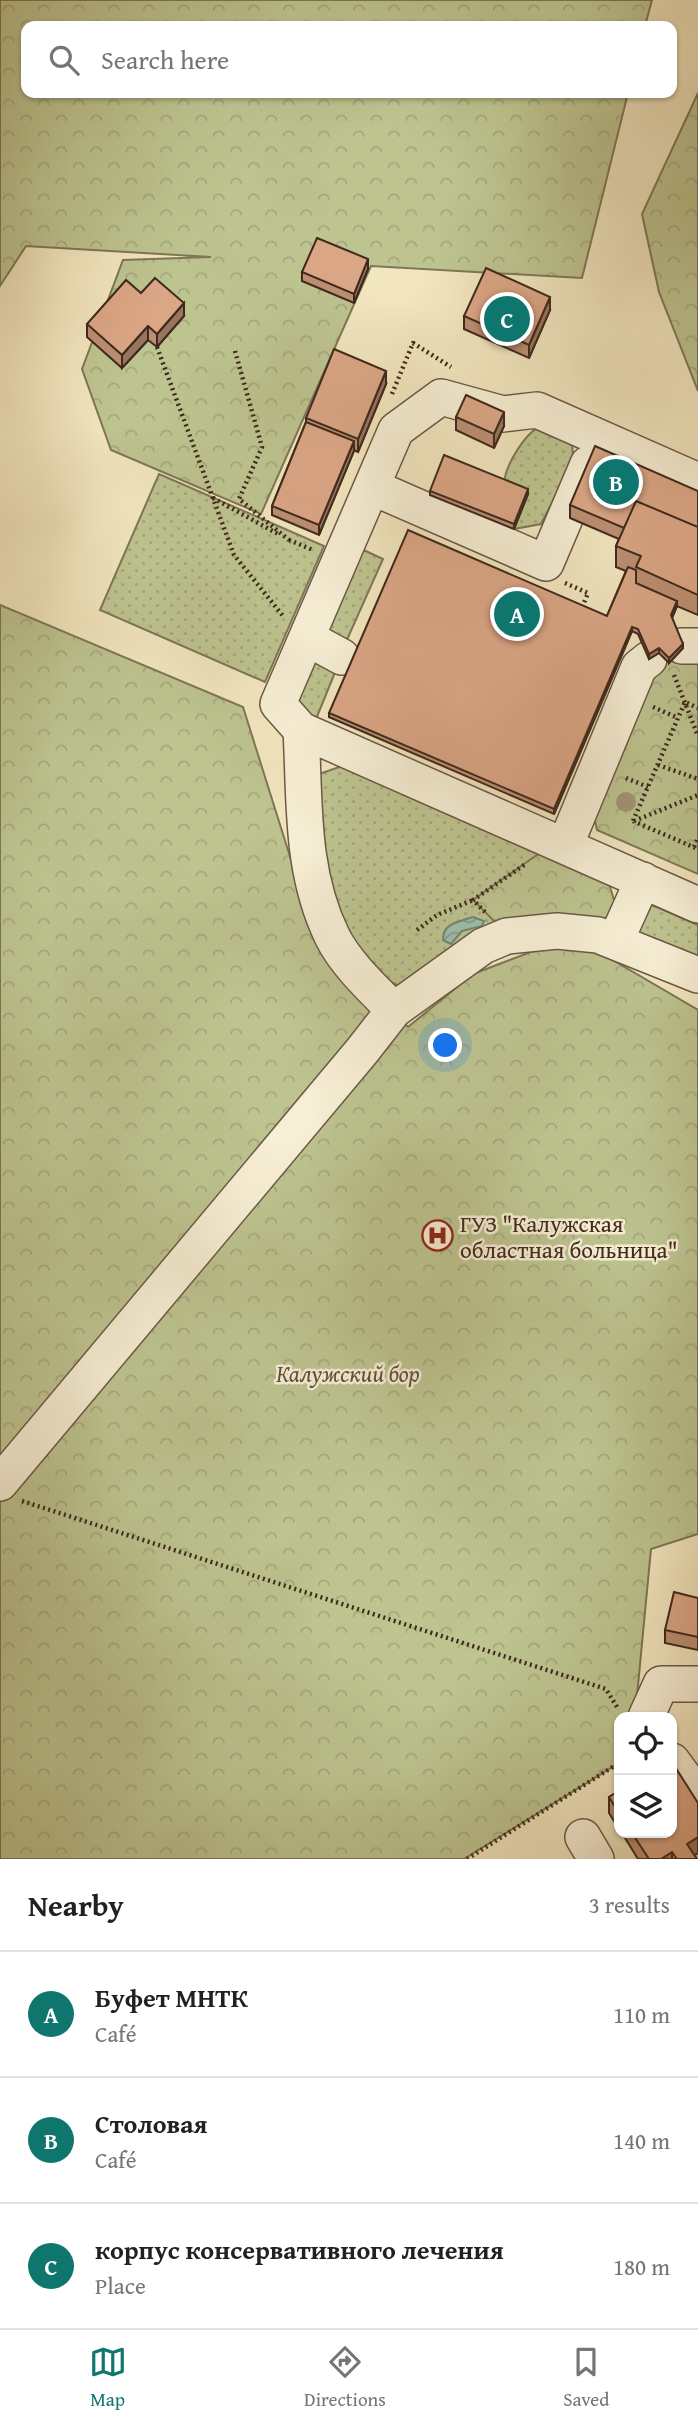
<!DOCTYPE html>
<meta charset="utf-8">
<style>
body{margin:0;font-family:"Gentium Book Plus",serif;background:#f2f2f2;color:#202124}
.controls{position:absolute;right:21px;bottom:21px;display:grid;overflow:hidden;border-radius:14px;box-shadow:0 2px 5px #0004}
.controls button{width:63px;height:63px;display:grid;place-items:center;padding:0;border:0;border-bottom:2px solid #e0e0e0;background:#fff;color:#202124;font:35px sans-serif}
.you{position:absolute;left:446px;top:1046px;width:24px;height:24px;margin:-18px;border:5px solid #fff;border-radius:50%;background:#1a73e8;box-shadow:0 0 0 10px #1a73e833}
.badge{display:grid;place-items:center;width:46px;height:46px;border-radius:50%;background:#0f766e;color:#fff;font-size:23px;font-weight:700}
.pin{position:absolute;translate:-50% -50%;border:4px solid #fff;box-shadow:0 2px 7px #0006}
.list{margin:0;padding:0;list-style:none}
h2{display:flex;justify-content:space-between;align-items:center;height:91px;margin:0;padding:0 28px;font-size:30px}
h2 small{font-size:23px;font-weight:400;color:#757577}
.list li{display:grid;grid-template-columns:46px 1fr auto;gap:21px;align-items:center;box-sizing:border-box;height:126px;padding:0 28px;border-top:2px solid #e0e0e0}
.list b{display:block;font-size:26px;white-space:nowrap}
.list p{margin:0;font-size:23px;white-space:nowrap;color:#757577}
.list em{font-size:23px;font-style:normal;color:#757577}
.icon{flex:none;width:38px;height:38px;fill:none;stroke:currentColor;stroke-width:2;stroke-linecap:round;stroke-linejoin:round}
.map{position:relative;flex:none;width:698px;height:1859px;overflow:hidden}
.search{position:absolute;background:#fff;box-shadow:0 2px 5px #0004;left:21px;right:21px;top:21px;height:77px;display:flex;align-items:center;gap:18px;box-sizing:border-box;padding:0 24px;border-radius:14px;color:#757577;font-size:26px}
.sheet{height:469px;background:#fff}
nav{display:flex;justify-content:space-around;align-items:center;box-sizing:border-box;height:98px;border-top:2px solid #e0e0e0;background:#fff;font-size:19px;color:#757577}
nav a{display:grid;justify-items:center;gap:4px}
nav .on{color:#0f766e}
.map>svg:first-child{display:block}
</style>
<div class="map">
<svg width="698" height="1859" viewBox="0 0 698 1859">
<defs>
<pattern id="grass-dots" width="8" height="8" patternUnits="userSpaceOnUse" patternTransform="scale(1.75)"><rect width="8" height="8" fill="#bdc490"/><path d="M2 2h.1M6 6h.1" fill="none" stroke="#a4a87c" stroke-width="1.8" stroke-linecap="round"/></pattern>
<pattern id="forest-crowns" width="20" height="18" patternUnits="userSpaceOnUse" patternTransform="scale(1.75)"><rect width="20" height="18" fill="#bdc490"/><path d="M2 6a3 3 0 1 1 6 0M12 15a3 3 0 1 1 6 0" fill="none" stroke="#a4a87c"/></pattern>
<pattern id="water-waves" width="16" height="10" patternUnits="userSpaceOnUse" patternTransform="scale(1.75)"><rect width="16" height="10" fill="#9cc0ae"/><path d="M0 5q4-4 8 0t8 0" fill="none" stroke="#819c8d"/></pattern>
</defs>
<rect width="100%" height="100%" fill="#f2e6bf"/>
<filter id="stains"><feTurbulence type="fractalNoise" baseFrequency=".00286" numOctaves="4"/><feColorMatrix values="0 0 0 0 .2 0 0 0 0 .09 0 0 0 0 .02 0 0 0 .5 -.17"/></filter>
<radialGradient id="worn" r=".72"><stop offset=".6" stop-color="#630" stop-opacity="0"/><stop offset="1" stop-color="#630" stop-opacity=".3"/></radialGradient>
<path fill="url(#grass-dots)" stroke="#7e7656" stroke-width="2" d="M543,425L572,436L573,462L541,524L514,529C511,516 503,497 504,484C505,465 526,431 543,425Z
M159,474L324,546L265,682L100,610Z
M355,546L383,559L346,642L318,629Z
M312,653L338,665L310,734L286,713Z
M348,764L541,852L499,926L401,988L357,961L323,870L319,774Z
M650,904L698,925V961L628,927Z"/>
<path fill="url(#forest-crowns)" stroke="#7e7656" stroke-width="2" d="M0,0H652L645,26H26V93H628L582,278L371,266L261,514L111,450L82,369L123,260L211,257L26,246L0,286Z
M698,93V391L659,292L642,214Z
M0,605L243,707L310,920L345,966L408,1027L473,974L549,945L599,952L698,1010V1534L651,1549L635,1717H619V1763L464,1859H0Z
M698,646V874L597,830L592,807L654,662Z
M541,852L606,874L615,903L609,922L499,926L473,900Z"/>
<path fill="url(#water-waves)" stroke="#778474" stroke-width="2" d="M473,917L484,921L482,926L462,931L451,944L443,940C442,923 459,922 473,917Z"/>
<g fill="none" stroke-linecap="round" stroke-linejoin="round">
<defs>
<path id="minor" d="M698,481L537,410L503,414L441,397L396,430L278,704L301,730L698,905
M372,487L546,563L588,464
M307,638L342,657
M682,646H698
M301,730C305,800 300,870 332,936C345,963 373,989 394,1010
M565,846L639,667L649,659
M616,940L643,880
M0,1483L362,1051L394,1010L483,946L507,936L557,931L598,935L698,975
M646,1717L661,1684H698
M672,1761L698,1796
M583,1837L596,1859"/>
</defs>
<use href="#minor" stroke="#6c5846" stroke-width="38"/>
<path stroke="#3f291d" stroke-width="4.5" stroke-dasharray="2 3.5" stroke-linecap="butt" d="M157,347L234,555L283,616
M235,351L262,447L239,499L289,540
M392,394L413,343L451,367
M213,498L278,534
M289,540L313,550
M565,583L588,593L581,610
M674,675L698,736
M653,707L678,718
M658,765L698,779
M626,778L648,787
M633,821L685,702L698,708
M633,821L698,849
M634,821L698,795
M694,847L698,838
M485,912L473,900L527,863
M417,930L437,915L473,900
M22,1501L606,1689L617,1707
M467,1859L619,1763"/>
<use href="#minor" stroke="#f7efd5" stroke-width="35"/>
</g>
<circle fill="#a19476" cx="626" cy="802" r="10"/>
<path fill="#bc8f73" stroke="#3f291d" stroke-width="2" d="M368,269L354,303L302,281V272Z
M141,293L184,316L157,347L148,340L122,368L87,337V324Z
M550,310L529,358L464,329V316Z
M386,384L358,452L354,450L319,535L272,515V506L306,422V418Z
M456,417L504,426L494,448L456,430Z
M430,491L528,494L514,529L430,495Z
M698,491V615L677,606L672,618L683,648L669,663L659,653L649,659L638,634L632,631L554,814L329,717V713L607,616L626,571L616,567V546L619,539L570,518V505Z
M698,1598V1650L665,1643V1630Z
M619,1791V1829L609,1813V1797Z
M698,1803V1853L694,1855L697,1859H638L622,1833H672Z"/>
<path fill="#99745e" stroke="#3f291d" stroke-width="2" d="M368,259V269L354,303V294Z
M550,297V310L529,358V345Z
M184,303V316L157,347V334Z
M148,326V340L122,368V355Z
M386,371V384L358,452V439Z
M504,412V426L494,448V434Z
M354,441V451L319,535V525Z
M528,489V494L514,529V524Z
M677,601V606L671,620V615Z
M632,627V631L554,814V809Z
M683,644V648L669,663V658Z
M659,648V653L649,659V654Z
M698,1837V1853L689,1859L687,1844Z
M672,1852V1859H661Z"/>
<path fill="#dba686" stroke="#3f291d" stroke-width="2" d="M317,238L368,259L354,294L302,272Z
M486,268L550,297L529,345L464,316Z
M155,278L184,303L157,334L148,326L122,355L87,324L126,280L141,293Z
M334,349L386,371L358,439L306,418Z
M466,395L504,412L494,434L456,417Z
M306,422L354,441L319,525L272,506Z
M595,446L698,491V527L636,501L624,528L570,505Z
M444,455L528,489L514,524L430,491Z
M636,501L698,527V595L636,567L641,556L616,546Z
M408,530L607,616L628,567L636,570V583L677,601L671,615L683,644L669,658L659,648L649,654L638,629L632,627L554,809L329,713Z
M674,1592L698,1598V1637L665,1630Z
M672,1762L698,1803V1837L687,1844L697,1859H677L672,1852L661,1859H649L632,1833H672Z
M619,1791V1813L609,1797Z"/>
<defs>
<symbol id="hospital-ring" viewBox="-11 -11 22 22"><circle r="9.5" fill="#f7efd5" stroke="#8f2418" stroke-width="1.5"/><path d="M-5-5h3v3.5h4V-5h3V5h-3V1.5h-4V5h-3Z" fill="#8f2418"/></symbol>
</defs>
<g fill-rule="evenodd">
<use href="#hospital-ring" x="420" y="1218" width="35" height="35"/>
</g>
<g text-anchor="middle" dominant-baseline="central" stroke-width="5" stroke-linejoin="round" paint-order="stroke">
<g font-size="23" fill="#3f291d" stroke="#f7efd5" text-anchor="start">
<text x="460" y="1223">ГУЗ "Калужская<tspan x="460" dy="26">областная больница"</tspan></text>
</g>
<g font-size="23" font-style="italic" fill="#5e503a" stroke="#f7efd5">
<text x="348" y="1373">Калужский бор</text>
</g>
</g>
<rect width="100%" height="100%" filter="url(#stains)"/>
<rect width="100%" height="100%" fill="url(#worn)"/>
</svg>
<div class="controls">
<button><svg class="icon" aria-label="locate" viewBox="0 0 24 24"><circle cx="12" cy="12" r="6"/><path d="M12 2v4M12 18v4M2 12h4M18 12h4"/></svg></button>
<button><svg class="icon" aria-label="layers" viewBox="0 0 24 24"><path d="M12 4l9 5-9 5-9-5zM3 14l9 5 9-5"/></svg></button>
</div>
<div class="you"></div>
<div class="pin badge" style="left:517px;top:614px">A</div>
<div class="pin badge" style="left:616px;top:482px">B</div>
<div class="pin badge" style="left:507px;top:319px">C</div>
<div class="search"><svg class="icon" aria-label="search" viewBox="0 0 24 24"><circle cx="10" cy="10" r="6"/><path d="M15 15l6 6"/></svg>Search here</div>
</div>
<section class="sheet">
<h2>Nearby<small>3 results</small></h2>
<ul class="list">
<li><span class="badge">A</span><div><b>Буфет МНТК</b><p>Café</p></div><em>110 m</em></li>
<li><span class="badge">B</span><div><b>Столовая</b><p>Café</p></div><em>140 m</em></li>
<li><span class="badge">C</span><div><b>корпус консервативного лечения</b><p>Place</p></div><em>180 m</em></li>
</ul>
</section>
<nav>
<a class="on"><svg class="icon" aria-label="map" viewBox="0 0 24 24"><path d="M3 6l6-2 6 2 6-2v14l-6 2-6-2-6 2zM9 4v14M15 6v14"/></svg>Map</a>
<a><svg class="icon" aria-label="directions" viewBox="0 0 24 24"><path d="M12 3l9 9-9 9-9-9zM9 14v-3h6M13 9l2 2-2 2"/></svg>Directions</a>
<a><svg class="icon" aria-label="saved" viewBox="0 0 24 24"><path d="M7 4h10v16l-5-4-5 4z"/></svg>Saved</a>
</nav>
